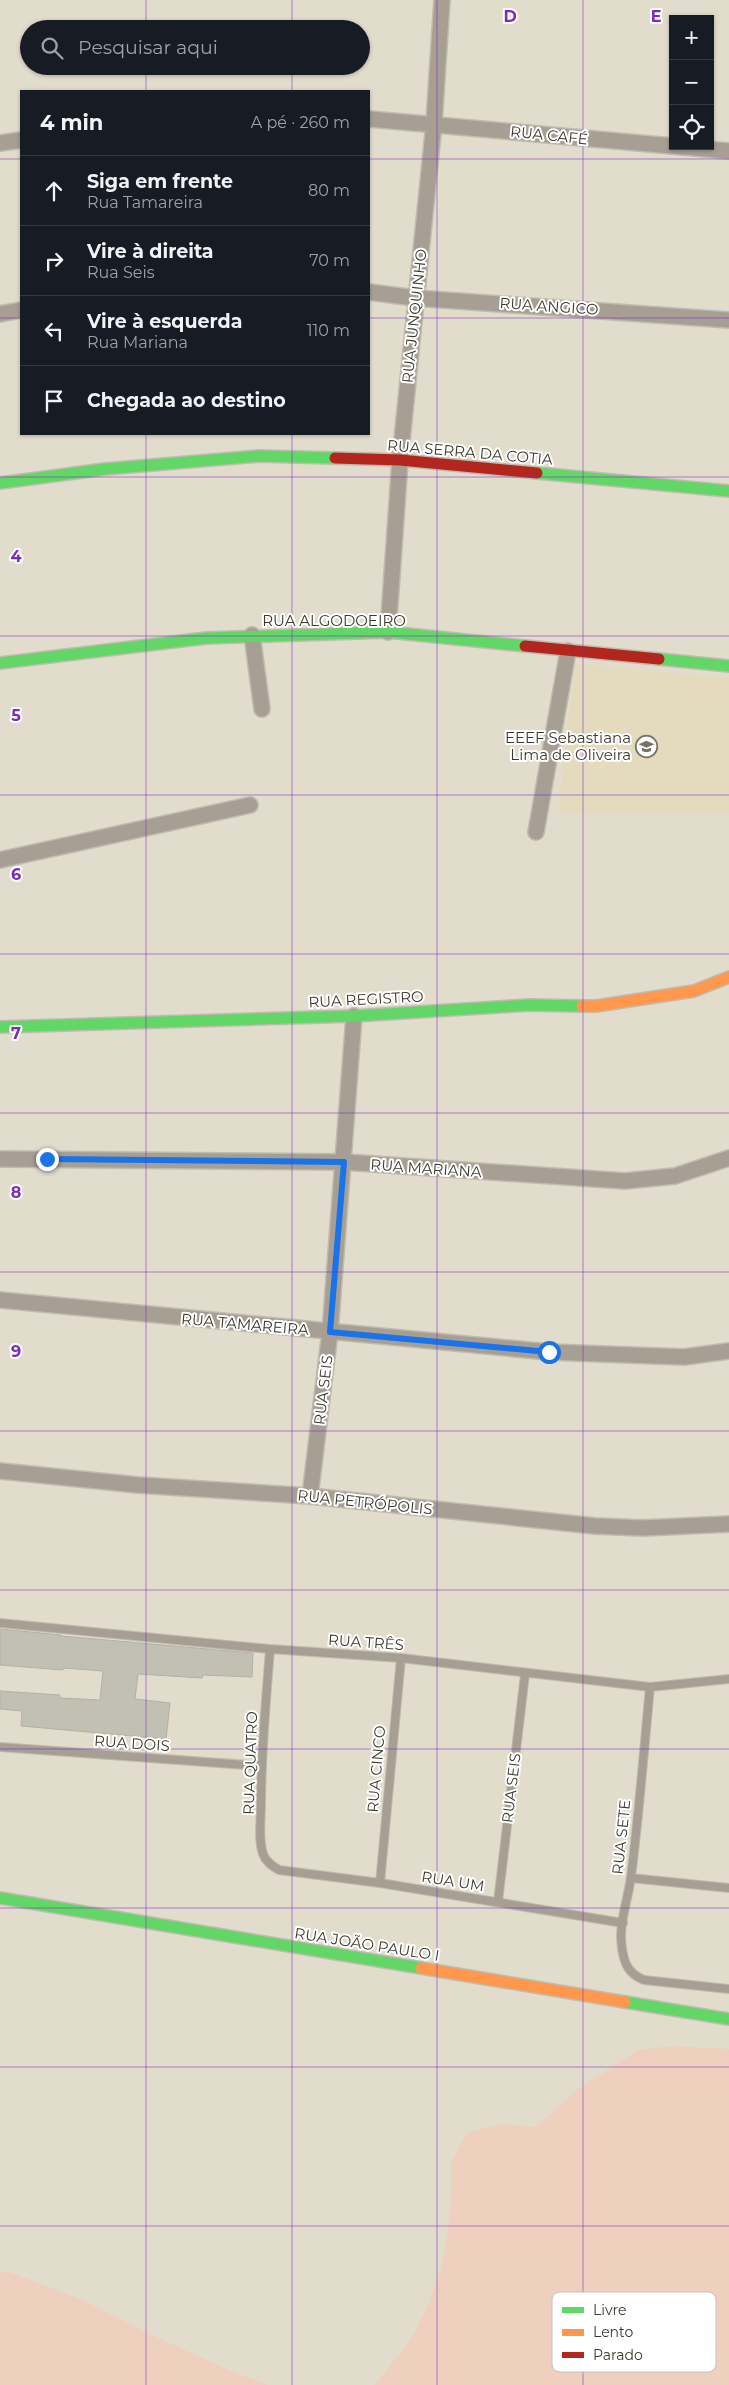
<!DOCTYPE html>
<html lang="pt">
<meta charset="utf-8">
<style>
body{margin:0;font-family:Montserrat,sans-serif;background:#20242c;color:#f1f3f6}
.controls{position:absolute;right:15px;top:15px;display:grid;overflow:hidden;border-radius:0px;box-shadow:0 1px 4px #0004}
.controls button{width:45px;height:45px;display:grid;place-items:center;padding:0;border:0;border-bottom:1px solid #363941;background:#171b24;color:#f1f3f6;font:25px sans-serif}
.stop{position:absolute;width:15px;height:15px;margin:-11px;border:4px solid #1a73e8;border-radius:50%;background:#fff}
.stop.end{background:#1a73e8;border-color:#fff;box-shadow:0 1px 5px #0008}
.list{margin:0;padding:0;list-style:none}
h2{display:flex;justify-content:space-between;align-items:center;height:65px;margin:0;padding:0 20px;font-size:21px}
h2 small{font-size:16px;font-weight:400;color:#9ea1a6}
.list li{display:grid;grid-template-columns:32px 1fr auto;gap:15px;align-items:center;box-sizing:border-box;height:70px;padding:0 20px;border-top:1px solid #363941}
.list b{display:block;font-size:19px;white-space:nowrap}
.list p{margin:0;font-size:16px;white-space:nowrap;color:#9ea1a6}
.list em{font-size:16px;font-style:normal;color:#9ea1a6}
.icon{flex:none;width:28px;height:28px;fill:none;stroke:currentColor;stroke-width:2;stroke-linecap:round;stroke-linejoin:round}
.map{position:relative;flex:none;width:729px;height:2385px;overflow:hidden}
.search{position:absolute;background:#171b24;box-shadow:0 1px 4px #0004;left:20px;top:20px;width:350px;height:55px;display:flex;align-items:center;gap:12px;box-sizing:border-box;padding:0 18px;border-radius:28px;color:#9ea1a6;font-size:19px}
.panel{position:absolute;background:#171b24;box-shadow:0 1px 4px #0004;left:20px;top:90px;width:350px;height:345px;border-radius:0px}
.map>svg:first-child{display:block}
</style>
<div class="map">
<svg width="729" height="2385" viewBox="0 0 729 2385">
<rect width="100%" height="100%" fill="#e2dccc"/>
<path fill="#e4dabd" d="M575,664L729,678V813L558,814Z"/>
<path fill="#efcfbe" d="M672,2046L729,2049V2385H375L411,2339L428,2306L440,2272L447,2238L451,2200V2162L467,2133L501,2124L536,2127L578,2089L638,2050Z
M0,2272H9L78,2298L150,2334L226,2369L268,2385H0Z"/>
<path fill="#c2c0b3" stroke="#b2b1a3" d="M0,1629L61,1635V1636L253,1653L252,1677L203,1675L202,1678L138,1674L135,1699L170,1703L166,1739L21,1726L22,1711L0,1709V1691L60,1695V1698L100,1700L103,1671L63,1668V1670L0,1665Z"/>
<g fill="none" stroke-linecap="round" stroke-linejoin="round">
<defs>
<path id="lane" d="M0,1623L270,1649L401,1658L650,1687L729,1679
M270,1649C266,1701 261,1752 261,1804C261,1820 258,1839 263,1854C266,1862 272,1866 279,1870L380,1883L623,1923
M650,1687C644,1750 639,1814 631,1877C628,1900 618,1925 622,1948C624,1964 629,1974 644,1980L729,1989
M0,1747L261,1766
M631,1878L729,1888
M380,1883L401,1658
M498,1902L525,1674"/>
<path id="street" d="M369,119L729,151
M0,143L21,140
M369,292L415,298L729,320
M0,314L21,310
M388,632L400,460L434,123L442,0
M252,635L262,709
M536,832L568,651
M0,860L250,805
M0,1159L344,1162L625,1181L675,1176L729,1158
M0,1300L549,1352L684,1357L729,1351
M0,1471L138,1485L310,1496L595,1526L643,1528L729,1524
M310,1496L330,1332L354,1016"/>
<path id="fast" d="M537,473L729,491
M0,483L105,469L258,456L335,458
M659,659L729,666
M0,663L206,638L388,632L525,646
M0,1027L354,1016L529,1005L582,1006
M0,1898L421,1968
M625,2002L729,2019"/>
<path id="slow" d="M582,1006H596L694,991L729,977
M421,1968L625,2002"/>
<path id="jam" d="M335,458L400,460L537,473
M525,646L659,659"/>
</defs>
<use href="#lane" stroke="#bfbbae" stroke-width="10"/>
<use href="#street" stroke="#bfbbae" stroke-width="18"/>
<use href="#fast" stroke="#bfbbae" stroke-width="14"/>
<use href="#slow" stroke="#bfbbae" stroke-width="14"/>
<use href="#jam" stroke="#bfbbae" stroke-width="14"/>
<use href="#lane" stroke="#a79e94" stroke-width="8"/>
<use href="#street" stroke="#a79e94" stroke-width="15"/>
<use href="#fast" stroke="#63d668" stroke-width="11"/>
<use href="#slow" stroke="#ff974d" stroke-width="11"/>
<use href="#jam" stroke="#b3261e" stroke-width="11"/>
</g>
<g fill="none" stroke-linecap="round" stroke-linejoin="round">
<path stroke="#1a73e8" stroke-width="6" d="M47,1159L344,1162L330,1332L549,1352"/>
</g>
<path fill="none" stroke="#7b2cbf" stroke-width="1" stroke-opacity="0.55" d="M146,0V29M292,0V29M437,0V2385M583,0V2385M146,66V91M292,66V91M0,159H21M369,159H729M0,318H21M369,318H729M146,434V2385M292,434V2385M0,477H729M0,636H729M0,795H729M0,954H729M0,1113H729M0,1272H729M0,1431H729M0,1590H729M0,1749H729M0,1908H729M0,2067H729M0,2226H729"/>
<defs>
<symbol id="school-ring" viewBox="-11 -11 22 22"><circle r="9.5" fill="#fff" stroke="#777265" stroke-width="1.5"/><path d="M0-5L7-2L0 1L-7-2ZM-4 1L0 2.5L4 1V4Q0 6-4 4Z" fill="#777265"/></symbol>
</defs>
<g fill-rule="evenodd">
<use href="#school-ring" x="634" y="734" width="25" height="25"/>
</g>
<g text-anchor="middle" dominant-baseline="central" stroke-width="4" stroke-linejoin="round" paint-order="stroke">
<g font-size="15" fill="#3d392d" stroke="#fff">
<text transform="translate(549 135) rotate(6)">RUA CAFÉ</text>
<text transform="translate(549 306) rotate(4)">RUA ANGICO</text>
<text transform="translate(414 316) rotate(-84)">RUA JUNQUINHO</text>
<text transform="translate(470 452) rotate(5)">RUA SERRA DA COTIA</text>
<text x="334" y="620">RUA ALGODOEIRO</text>
<text transform="translate(366 999) rotate(-3)">RUA REGISTRO</text>
<text transform="translate(426 1168) rotate(4)">RUA MARIANA</text>
<text transform="translate(245 1324) rotate(5)">RUA TAMAREIRA</text>
<text transform="translate(323 1390) rotate(-83)">RUA SEIS</text>
<text transform="translate(365 1502) rotate(6)">RUA PETRÓPOLIS</text>
<text transform="translate(366 1642) rotate(4)">RUA TRÊS</text>
<text transform="translate(132 1743) rotate(4)">RUA DOIS</text>
<text transform="translate(250 1763) rotate(-88)">RUA QUATRO</text>
<text transform="translate(376 1769) rotate(-85)">RUA CINCO</text>
<text transform="translate(511 1788) rotate(-83)">RUA SEIS</text>
<text transform="translate(621 1837) rotate(-84)">RUA SETE</text>
<text transform="translate(453 1881) rotate(9)">RUA UM</text>
<text transform="translate(367 1944) rotate(9)">RUA JOÃO PAULO I</text>
</g>
<g font-size="15" fill="#3d392d" stroke="#fff" text-anchor="end">
<text x="631" y="737">EEEF Sebastiana<tspan x="631" dy="17">Lima de Oliveira</tspan></text>
</g>
</g>
<rect x="552" y="2292" width="164" height="80" rx="8" fill="#fff" stroke="#c5c4c0" stroke-width="1"/>
<rect x="562" y="2307" width="22" height="6" fill="#63d668"/>
<rect x="562" y="2329" width="22" height="7" fill="#ff974d"/>
<rect x="562" y="2352" width="22" height="6" fill="#b3261e"/>
<g font-size="14" fill="#3d392d">
<text x="593" y="2315">Livre</text>
<text x="593" y="2337">Lento</text>
<text x="593" y="2360">Parado</text>
</g>
<g font-size="16" text-anchor="middle" font-weight="bold" fill="#7b2cbf" stroke="#fff" stroke-width="4" stroke-linejoin="round" paint-order="stroke">
<text x="510" y="22">D</text>
<text x="656" y="22">E</text>
<text x="16" y="562">4</text>
<text x="16" y="721">5</text>
<text x="16" y="880">6</text>
<text x="16" y="1039">7</text>
<text x="16" y="1198">8</text>
<text x="16" y="1357">9</text>
</g>
</svg>
<div class="controls">
<button>+</button>
<button>−</button>
<button><svg class="icon" aria-label="locate" viewBox="0 0 24 24"><circle cx="12" cy="12" r="6"/><path d="M12 2v4M12 18v4M2 12h4M18 12h4"/></svg></button>
</div>
<div class="stop" style="left:549px;top:1352px"></div>
<div class="stop end" style="left:47px;top:1159px"></div>
<div class="search"><svg class="icon" aria-label="search" viewBox="0 0 24 24"><circle cx="10" cy="10" r="6"/><path d="M15 15l6 6"/></svg>Pesquisar aqui</div>
<section class="panel">
<h2>4 min<small>A pé · 260 m</small></h2>
<ul class="list">
<li><svg class="icon" aria-label="ahead" viewBox="0 0 24 24"><path d="M12 20V5M6 11l6-6 6 6"/></svg><div><b>Siga em frente</b><p>Rua Tamareira</p></div><em>80 m</em></li>
<li><svg class="icon" aria-label="right" viewBox="0 0 24 24"><path d="M7 20v-9h11M14 6l5 5-5 5"/></svg><div><b>Vire à direita</b><p>Rua Seis</p></div><em>70 m</em></li>
<li><svg class="icon" aria-label="left" viewBox="0 0 24 24"><path d="M17 20v-9H6M10 6l-5 5 5 5"/></svg><div><b>Vire à esquerda</b><p>Rua Mariana</p></div><em>110 m</em></li>
<li><svg class="icon" aria-label="arrive" viewBox="0 0 24 24"><path d="M6 21V4h12l-3 4 3 4H6"/></svg><div><b>Chegada ao destino</b></div></li>
</ul>
</section>
</div>
